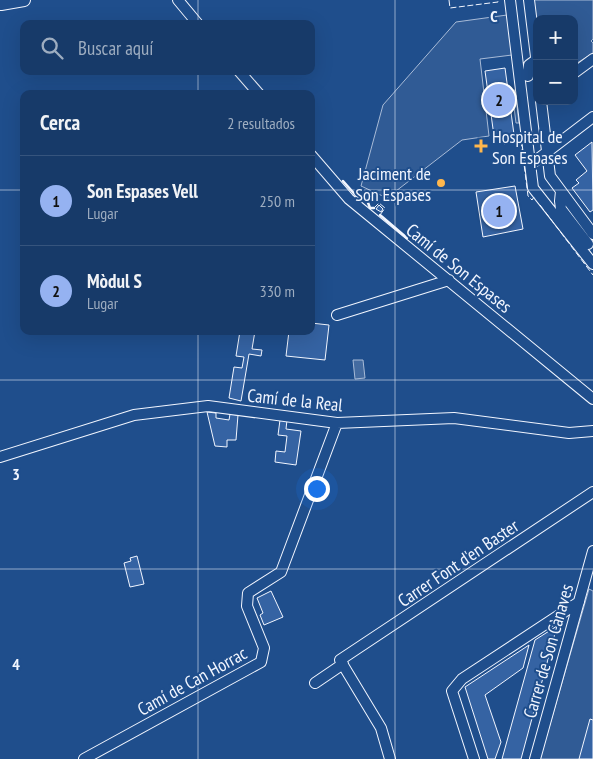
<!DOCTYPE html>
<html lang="es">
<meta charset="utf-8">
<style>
body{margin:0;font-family:"PT Sans Narrow",sans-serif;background:#244571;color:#f1f3f6}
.controls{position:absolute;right:15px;top:15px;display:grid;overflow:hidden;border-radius:10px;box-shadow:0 5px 20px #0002}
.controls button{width:45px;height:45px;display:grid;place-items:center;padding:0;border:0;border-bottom:1px solid #36547d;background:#173a69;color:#f1f3f6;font:25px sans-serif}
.you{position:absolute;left:316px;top:488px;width:18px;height:18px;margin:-12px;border:4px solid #fff;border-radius:50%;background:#1a73e8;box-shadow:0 0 0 8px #1a73e833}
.badge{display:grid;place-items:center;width:32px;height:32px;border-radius:50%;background:#95b2f1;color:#111;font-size:16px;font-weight:700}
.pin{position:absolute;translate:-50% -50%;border:2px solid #fff;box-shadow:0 1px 5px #0006}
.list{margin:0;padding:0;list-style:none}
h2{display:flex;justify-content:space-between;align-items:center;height:65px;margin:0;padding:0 20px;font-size:21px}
h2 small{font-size:16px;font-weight:400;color:#9eadc0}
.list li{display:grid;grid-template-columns:32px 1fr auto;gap:15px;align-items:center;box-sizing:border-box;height:90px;padding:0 20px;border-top:1px solid #36547d}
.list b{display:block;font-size:19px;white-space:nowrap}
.list p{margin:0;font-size:16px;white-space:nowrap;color:#9eadc0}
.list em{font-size:16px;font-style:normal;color:#9eadc0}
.icon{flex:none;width:28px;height:28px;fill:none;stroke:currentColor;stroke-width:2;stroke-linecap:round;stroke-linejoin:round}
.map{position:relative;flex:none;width:593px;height:759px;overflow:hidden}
.search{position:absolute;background:#173a69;box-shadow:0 5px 20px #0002;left:20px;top:20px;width:295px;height:55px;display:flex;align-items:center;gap:12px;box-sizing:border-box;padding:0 18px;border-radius:10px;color:#9eadc0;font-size:19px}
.panel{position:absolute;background:#173a69;box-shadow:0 5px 20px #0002;left:20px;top:90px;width:295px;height:245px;border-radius:10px}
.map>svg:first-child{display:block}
</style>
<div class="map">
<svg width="593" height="759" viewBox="0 0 593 759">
<rect width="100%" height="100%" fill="#1f4e8c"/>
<path fill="#305b95" stroke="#a8bbd7" d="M529,0H593V39L591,41L593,43V53L574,65V19H537V65Z
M507,15L512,55L480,59L489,136L462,140L387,198L361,186L383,105L456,22Z
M515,90L519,123H516L512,91Z
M589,589L593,591V759H540Z"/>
<path fill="#446ba0" stroke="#a8bbd7" d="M363,360L365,378L355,379L353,360Z"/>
<path fill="#3563a3" stroke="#f2f6ff" d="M505,68L515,142L504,144L503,135L494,136L485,71Z
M592,142L593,210L590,212L572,188L579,183L576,180L587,171L575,155Z
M515,186L523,229L483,237L476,192Z
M379,205L383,209L381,212L376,209Z
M311,323L329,325L325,360L286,356L289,331H311Z
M240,331H255L252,349L262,350L261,356L249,354L241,401L229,398L234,367L242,368L244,357L236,356Z
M207,412L216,413V418L229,420L230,414L238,415L236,440H227V447L215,446Z
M280,420H287L286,429L301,431L296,465L275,462L276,451L285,452L287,436L278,435Z
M137,556L144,584L130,587L124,563L131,561L130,558Z
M271,591L283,617L264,625L260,615L263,613L257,598Z
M557,626L521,759H502L535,640Z
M529,645L523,668L485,695L501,742L495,759H488L465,687Z
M590,719L593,720V759H579Z"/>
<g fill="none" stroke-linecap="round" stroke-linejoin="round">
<defs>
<path id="minor" d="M178,0L198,24
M510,0L533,188L593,264
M529,0L537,65
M239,71L259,94
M574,73L593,59
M528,76L529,65L536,60
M541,101L550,176L593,234
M311,155L349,199L593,399
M530,165L593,117
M561,191L560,201L561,209L588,244
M337,315L449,280
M0,457L134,415L208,406L337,423L454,418L569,433L593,431
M315,683L343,664
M84,759L261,662L264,648L247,606L248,593L281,572L337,423
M390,759L381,728L340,660L593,492
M474,759L452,691L462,679L579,602
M535,759L593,551"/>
<path id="major" d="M1,4L24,0"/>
</defs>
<use href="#minor" stroke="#f2f6ff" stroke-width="12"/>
<use href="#major" stroke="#f2f6ff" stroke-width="14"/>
<use href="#minor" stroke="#1f4e8c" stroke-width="10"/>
<use href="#major" stroke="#1f4e8c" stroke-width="12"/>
<path stroke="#f2f6ff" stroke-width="1" stroke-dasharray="6 2.5" stroke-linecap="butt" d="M449,0L450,8L498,2V0
M520,132L528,196L532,200L534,197L536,199
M540,205L593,275
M374,208L379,203L385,208L380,215"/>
<path stroke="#f2f6ff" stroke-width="2.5" d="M343,181L359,199L367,200L370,208H374
M380,215L407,238"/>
</g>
<path fill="none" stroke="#f2f6ff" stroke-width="1" stroke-opacity="0.55" d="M198,0V24M395,0V759M198,71V94M0,190H24M311,190H593M198,331V759M0,380H593M0,569H593"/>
<g fill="#ffb74d" stroke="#1f4e8c" stroke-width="2">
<path d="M478.5 138.5h5v5h5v5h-5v5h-5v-5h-5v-5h5z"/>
<circle cx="441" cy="183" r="5"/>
</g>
<g text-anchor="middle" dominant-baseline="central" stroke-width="4" stroke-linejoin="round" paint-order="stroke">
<g font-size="18" fill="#f2f6ff" stroke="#1f4e8c" text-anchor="start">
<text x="492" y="136">Hospital de<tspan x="492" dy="21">Son Espases</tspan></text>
<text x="431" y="173" text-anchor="end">Jaciment de<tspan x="431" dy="21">Son Espases</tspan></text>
</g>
<g font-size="18" fill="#f2f6ff" stroke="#1f4e8c">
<text transform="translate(459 268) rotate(39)">Camí de Son Espases</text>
<text transform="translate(295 400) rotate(6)">Camí de la Real</text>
<text transform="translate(458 563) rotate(-34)">Carrer Font d'en Baster</text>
<text transform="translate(548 651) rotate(-74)">Carrer de Son Cànaves</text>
<text transform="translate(192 681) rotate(-29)">Camí de Can Horrac</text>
</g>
</g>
<g font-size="16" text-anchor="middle" font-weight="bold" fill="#f2f6ff" stroke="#1f4e8c" stroke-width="4" stroke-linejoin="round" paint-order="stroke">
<text x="494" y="22">C</text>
<text x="16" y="480">3</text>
<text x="16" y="670">4</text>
</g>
</svg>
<div class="controls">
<button>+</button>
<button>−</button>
</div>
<div class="you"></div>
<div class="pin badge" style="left:499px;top:211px">1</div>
<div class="pin badge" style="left:499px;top:100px">2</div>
<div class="search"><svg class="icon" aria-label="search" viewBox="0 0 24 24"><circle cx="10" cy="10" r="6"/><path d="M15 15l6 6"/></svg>Buscar aquí</div>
<section class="panel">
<h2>Cerca<small>2 resultados</small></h2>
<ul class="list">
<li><span class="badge">1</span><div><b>Son Espases Vell</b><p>Lugar</p></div><em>250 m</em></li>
<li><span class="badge">2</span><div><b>Mòdul S</b><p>Lugar</p></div><em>330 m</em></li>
</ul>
</section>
</div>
